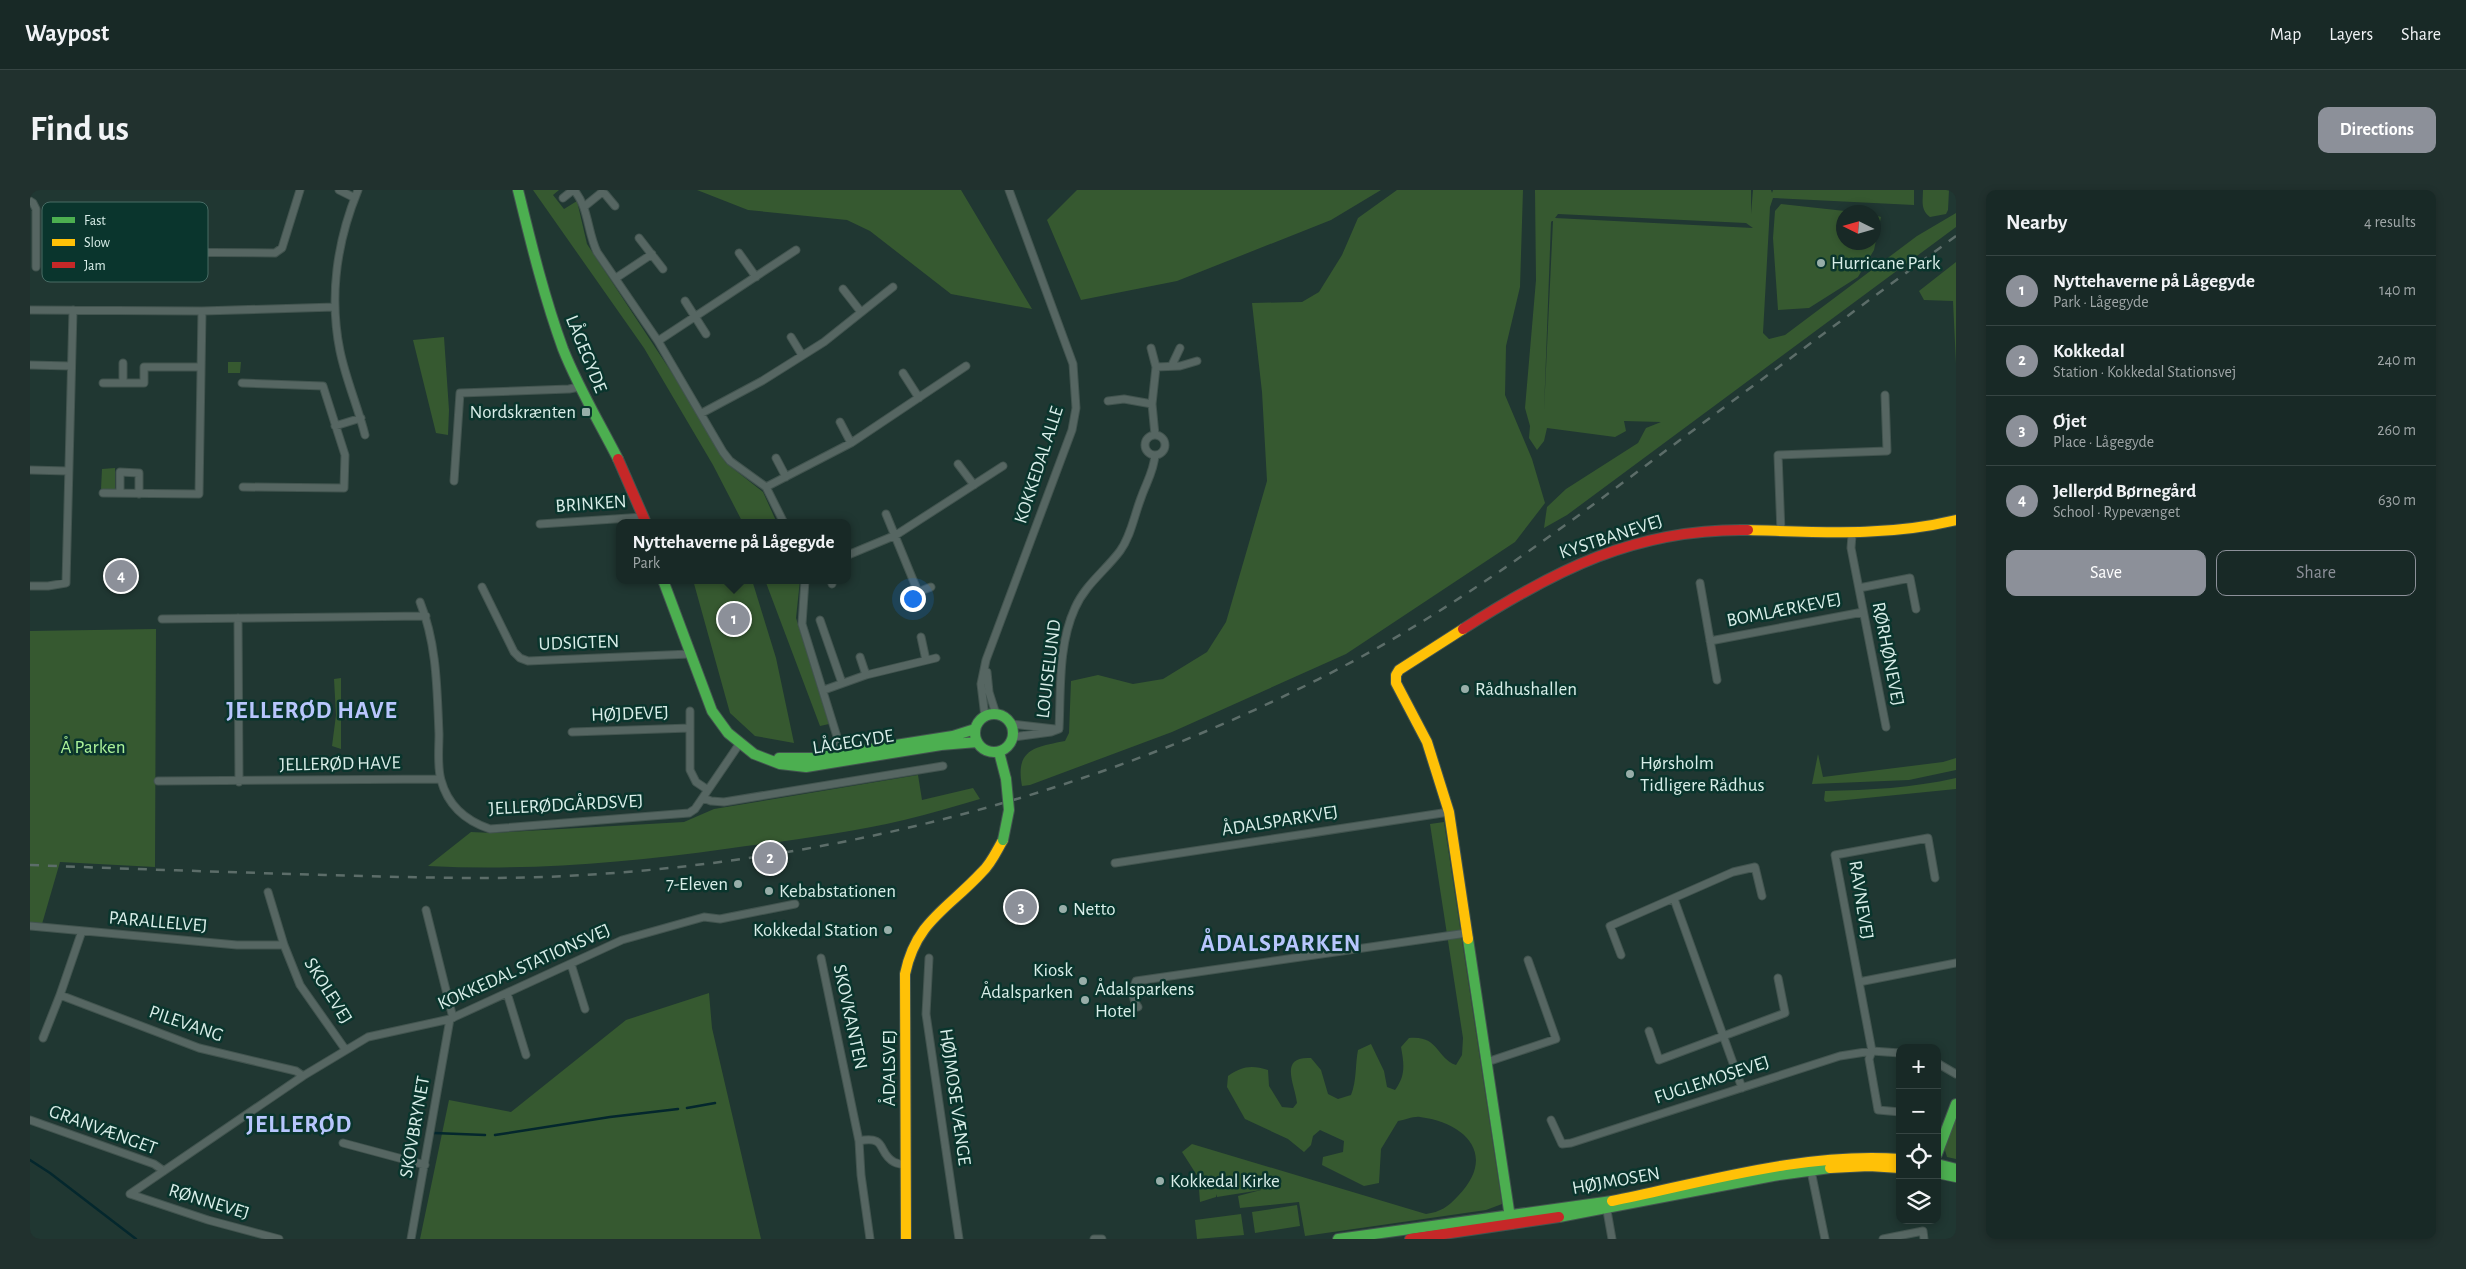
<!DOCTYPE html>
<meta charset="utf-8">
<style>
body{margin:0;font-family:"Alegreya Sans",sans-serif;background:#21312e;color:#f1f3f6}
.controls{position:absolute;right:15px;bottom:15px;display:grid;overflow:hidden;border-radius:10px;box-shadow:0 2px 8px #0003}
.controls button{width:45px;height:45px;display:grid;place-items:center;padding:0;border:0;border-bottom:1px solid #364543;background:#182926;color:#f1f3f6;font:25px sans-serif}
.compass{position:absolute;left:1806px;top:15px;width:45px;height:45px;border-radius:50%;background:#182926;box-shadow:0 2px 8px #0003;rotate:275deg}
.you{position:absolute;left:882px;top:408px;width:18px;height:18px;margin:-12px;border:4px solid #fff;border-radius:50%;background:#1a73e8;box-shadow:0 0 0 8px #1a73e833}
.badge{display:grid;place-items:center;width:32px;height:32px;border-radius:50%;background:#8c9099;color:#fff;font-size:16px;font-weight:700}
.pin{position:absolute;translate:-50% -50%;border:2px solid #fff;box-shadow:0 1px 5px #0006}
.popup{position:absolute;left:586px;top:329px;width:235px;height:65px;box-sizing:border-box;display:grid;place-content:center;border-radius:10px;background:#182926;filter:drop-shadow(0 1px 4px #0005);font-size:16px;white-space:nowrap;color:#9fa6a7}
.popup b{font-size:19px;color:#f1f3f6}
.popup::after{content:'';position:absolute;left:50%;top:100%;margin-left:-10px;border:10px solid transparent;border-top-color:#182926}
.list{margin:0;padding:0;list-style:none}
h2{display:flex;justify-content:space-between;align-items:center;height:65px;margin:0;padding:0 20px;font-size:21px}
h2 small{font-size:16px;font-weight:400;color:#9fa6a7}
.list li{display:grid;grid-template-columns:32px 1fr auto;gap:15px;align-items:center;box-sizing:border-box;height:70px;padding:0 20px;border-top:1px solid #364543}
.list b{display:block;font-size:19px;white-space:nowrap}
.list p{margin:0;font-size:16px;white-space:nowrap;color:#9fa6a7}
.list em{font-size:16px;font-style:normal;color:#9fa6a7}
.actions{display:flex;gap:10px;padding:15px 20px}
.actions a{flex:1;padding:11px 0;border:1px solid #8c9099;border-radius:10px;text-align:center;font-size:18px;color:#8c9099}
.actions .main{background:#8c9099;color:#fff}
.icon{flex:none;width:28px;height:28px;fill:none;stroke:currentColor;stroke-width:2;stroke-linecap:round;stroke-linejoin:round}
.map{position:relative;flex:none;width:1926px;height:1049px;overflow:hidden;border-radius:10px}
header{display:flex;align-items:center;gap:30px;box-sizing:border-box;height:70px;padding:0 25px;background:#182926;border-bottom:1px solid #364543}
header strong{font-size:24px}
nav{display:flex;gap:28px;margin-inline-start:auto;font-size:18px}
.intro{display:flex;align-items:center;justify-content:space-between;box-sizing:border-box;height:120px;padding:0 30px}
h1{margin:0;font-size:35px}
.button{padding:12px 22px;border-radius:10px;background:#8c9099;color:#fff;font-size:18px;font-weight:700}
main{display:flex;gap:30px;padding:0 30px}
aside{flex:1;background:#182926;border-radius:10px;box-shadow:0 2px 8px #0003}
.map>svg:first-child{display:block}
</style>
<header>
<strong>Waypost</strong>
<nav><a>Map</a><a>Layers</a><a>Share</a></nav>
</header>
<div class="intro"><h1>Find us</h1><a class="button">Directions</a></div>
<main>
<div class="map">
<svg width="1926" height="1049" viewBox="0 0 1926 1049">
<rect width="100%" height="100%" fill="#203732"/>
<path fill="#365930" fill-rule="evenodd" d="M503,0H529L523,5L534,19L547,11L557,54L642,183L696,273L733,302L747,333H713L683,275L614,158Z
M667,0H931L1002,119L921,104L840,41L817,30L718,20Z
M1047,0H1351L1301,30L1147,91L1051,110L1017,30Z
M1367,0H1493L1490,97L1476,156L1475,205L1502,269L1515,313L1485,352L1316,464L1142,542L1000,595L992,596C985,559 1005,557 1035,551L1039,543L1041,491L1068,485L1103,494L1133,489L1177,462L1196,432L1237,291L1232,202L1222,113L1272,112L1289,102L1312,65L1328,28Z
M1505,0H1721V24L1723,0H1741L1742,3L1743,0H1884V15L1743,8L1740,17L1733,143L1739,149L1755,145L1887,46L1926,23V37L1537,325L1514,338L1517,317L1536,299L1608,253L1616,238L1631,232L1594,231L1596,241L1585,247L1517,238L1514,251L1507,260L1499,248L1500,236L1495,218L1506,90ZM1528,24L1716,33L1723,38L1525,28ZM1522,31H1523L1514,221L1521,32Z
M1893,0H1919L1918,20L1916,24L1900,27C1890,20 1893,10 1893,0Z
M1751,14L1824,22H1814V52H1844V25L1851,27L1844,60L1828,87L1779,118L1748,120L1743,48L1745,21Z
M1926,72V174L1923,111L1894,110L1889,101Z
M414,147L419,220L418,245L406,243L383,150Z
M198,172H211L210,183H198Z
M85,278V299H71L72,279Z
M663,390H722L746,468L764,553L725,546L700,523Z
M735,390H770L766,428L799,534L790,536Z
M126,439L125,677L30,672L12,734L0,733V441Z
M311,488V559L302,556L306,525L304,489Z
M1788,564L1793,587L1913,572L1926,568V580L1879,590L1782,594Z
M888,585L892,610L943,598L950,609C925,616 899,624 874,630C815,644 754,651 695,659C596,673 497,681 398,676L441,642L462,643L654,632L684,619Z
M1926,588V599L1796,612L1794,610L1795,601C1840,600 1882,598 1926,588Z
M1414,632L1472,1014L1456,1020L1275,1046L1269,1012L1210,1018L1208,1006L1231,1000L1187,1007L1186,1004V1007L1170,1012L1168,987L1152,962L1162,954L1396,1024C1410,1022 1418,1017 1428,1006C1467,966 1437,933 1390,927C1384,926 1375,930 1368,931L1351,959L1349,993L1334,996L1292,975L1293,967L1313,962L1314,951L1290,940L1283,946L1281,955L1274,962L1258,949L1215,929L1197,897L1198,886C1212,876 1222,875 1238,880L1239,896L1252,917L1263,918L1267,913C1265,894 1248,866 1281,868L1291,880L1298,904L1308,909L1321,905C1327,890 1325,875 1328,860L1341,854L1354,881L1357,897L1365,900C1376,885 1374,874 1371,857L1379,848C1409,845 1406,868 1426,875L1432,865L1433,848L1400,634Z
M679,803L682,838L731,1049H390L419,910L481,922L596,830Z
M1926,927V969L1917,967L1914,957Z
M1267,1015L1270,1036L1225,1043L1222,1022Z
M1211,1024L1214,1045L1167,1049L1165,1030Z"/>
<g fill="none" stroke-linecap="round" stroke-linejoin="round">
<path stroke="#04272d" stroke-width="2.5" d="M657,918L685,913
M404,943L455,945
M465,945L580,927L648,919
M0,970L20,983L106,1049"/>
<defs>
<path id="street" d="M309,0L325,8
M328,0C307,51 299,107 310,161C316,190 328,217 335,245
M544,0C559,18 557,41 567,62L628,151L693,262L700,271L736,297L754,333
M533,8L543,0
M0,11L3,13L6,19V77
M555,16L571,3L575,4L585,16
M609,48L633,79
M94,62L245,63L252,58L270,0
M709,63L726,87
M586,88L622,64
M813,99L831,122
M655,111L676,144
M0,120L172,121L305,117
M761,147L772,165
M628,151L766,60
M1121,158L1126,177
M0,175L41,176
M1142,175L1150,158
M873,183L889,208
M73,193H114V177H171
M93,193V173
M212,193L293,196L315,265L314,298L213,297
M1078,211L1094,209L1122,214
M672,223L732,191L794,152L863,97
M810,232L821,253
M305,236L331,228
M1125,245L1122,214L1126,177L1150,176L1167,171
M1115 255a10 10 0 1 1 20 0a10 10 0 1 1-20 0Z
M746,268L756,287
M928,274L944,295
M0,280L38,281
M424,291L430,203L539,199L549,197
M736,297L821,253L936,176
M73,303L169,304L172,121
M90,303V282L109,283V304
M856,324L888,402L901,397
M510,334L614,327
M1751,342L1748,265L1857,261L1855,205
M1822,345L1821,358L1856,537
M818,365L866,345L973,276
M775,390L772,434L813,566
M801,390L802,394
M1670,393L1687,490
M0,396H18L36,393L43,120
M452,397L484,462L490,468L498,471L660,464
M1829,398L1880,388L1886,419
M390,412C407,454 407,499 409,544C409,559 407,576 411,590C418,616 436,631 460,639L659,623L665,619L710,553
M208,428L209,592
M132,429L396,426
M790,430L812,493
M891,447L896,470
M1680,451L1833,422
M830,467L836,485
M957,482L959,502L966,524
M794,500L836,485L906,468
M660,521V580L666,592L678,600
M955,527L951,494L956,470L1042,240L1046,218L1043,174L979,0
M981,534L1025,539
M542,542L660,538
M983,547L1021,542L1029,539C1031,500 1028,455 1045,418C1055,395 1075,381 1090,361C1101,346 1104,326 1111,308C1116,293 1124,281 1125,265
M128,591L410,589
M673,608L681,611L694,612L913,576
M1085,673L1419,622
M238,702L254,755L270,795L315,859
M1644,709L1712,898
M396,720L423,828
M0,736L207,755H254
M52,741L30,805L169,858L266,881L273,886
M1591,765L1580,736L1703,682L1725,677L1732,706
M791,768L829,951L831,985L840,1049
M899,768L896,824L929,1049
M541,774L555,819
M1829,792L1926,773
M477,803L496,865
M1108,817C1102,809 1102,800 1106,791L1437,743
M1619,841L1629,870L1755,823L1748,788
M13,848L30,805
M1457,872L1526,849L1498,770
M1907,873L1926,884
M1870,922L1848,920L1839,869L1842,861L1805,665L1898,648L1905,688
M0,930L124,974L134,981
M1521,930L1532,954L1541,953L1810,866L1842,861L1870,863
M829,951C858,945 847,963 864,972C868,974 872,974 876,976
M313,953L395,975
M1780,976L1795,1049
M100,1004L273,886L338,847L420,829L592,750L674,727L690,729L765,714
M100,1004L178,1030L249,1049
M1576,1015L1582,1049
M381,1049L420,829
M1064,1049H1072
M1853,1049L1893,1041L1894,1049"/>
<path id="fast" d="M488,0C501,53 514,107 533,159C548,197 569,232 588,269
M633,390L682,521L698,543L724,564L750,574L776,577L911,555L947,552
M945 543a19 19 0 1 1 38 0a19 19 0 1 1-38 0Z
M969,562L976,589
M749,568H783L923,546L945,539
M1438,749L1481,1034
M1907,964L1926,914
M1907,974L1926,979
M1907,983L1926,987
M1529,1027L1743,986L1800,978
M1308,1049L1582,1011"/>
<path id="slow" d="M1718,340C1790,342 1855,347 1926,330
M1433,439L1369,480L1366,485V493L1397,552L1419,622L1438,749
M1800,978L1839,976L1870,978
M1582,1011C1675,992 1775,962 1870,969
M876,1049L875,784C886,731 918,719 952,682C961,674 967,660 973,650"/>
<path id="jam" d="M588,269L616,333
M1433,439C1525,380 1606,338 1718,340
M1380,1049L1529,1027"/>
</defs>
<use href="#street" stroke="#42544f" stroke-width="9"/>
<use href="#fast" stroke="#42544f" stroke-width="12"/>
<use href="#slow" stroke="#42544f" stroke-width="12"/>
<use href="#jam" stroke="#42544f" stroke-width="12"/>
<use href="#street" stroke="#566662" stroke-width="7"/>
<use href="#fast" stroke="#4caf50" stroke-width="10"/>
<use href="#slow" stroke="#ffc107" stroke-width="10"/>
<use href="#jam" stroke="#c62828" stroke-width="10"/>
<path stroke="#5c6d69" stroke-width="2.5" stroke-dasharray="9 9" stroke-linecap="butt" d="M0,675C98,679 197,682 295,685C376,687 457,690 537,686C807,672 1075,602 1314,476C1427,417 1528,341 1630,265C1728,192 1827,119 1926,46"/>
<defs>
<path id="fast-bridge" d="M973,650L979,620L976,589"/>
</defs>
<use href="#fast-bridge" stroke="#42544f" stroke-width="12" stroke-linecap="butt"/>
<use href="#fast-bridge" stroke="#4caf50" stroke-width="10"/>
</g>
<g fill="#98aea9" stroke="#0a352d" stroke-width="2">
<circle cx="1791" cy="73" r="5"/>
<rect x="551" y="217" width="10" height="10" rx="2.5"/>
<circle cx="1435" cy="499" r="5"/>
<circle cx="1600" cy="584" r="5"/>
<circle cx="708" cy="694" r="5"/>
<circle cx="739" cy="701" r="5"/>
<circle cx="1033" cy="719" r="5"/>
<circle cx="858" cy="740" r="5"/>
<circle cx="1053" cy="791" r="5"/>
<circle cx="1055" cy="810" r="5"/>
<circle cx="1130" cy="991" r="5"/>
</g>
<g text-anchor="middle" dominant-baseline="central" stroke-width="5" stroke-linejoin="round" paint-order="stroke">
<g font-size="19" fill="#d9eee9" stroke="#0a352d" text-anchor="start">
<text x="1801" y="73">Hurricane Park</text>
<text x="546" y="222" text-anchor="end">Nordskrænten</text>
<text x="1445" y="499">Rådhushallen</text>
<text x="1610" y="573">Hørsholm<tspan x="1610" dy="22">Tidligere Rådhus</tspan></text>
<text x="698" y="694" text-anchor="end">7-Eleven</text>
<text x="749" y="701">Kebabstationen</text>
<text x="1043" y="719">Netto</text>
<text x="848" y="740" text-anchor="end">Kokkedal Station</text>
<text x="1043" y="780" text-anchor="end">Kiosk<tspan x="1043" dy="22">Ådalsparken</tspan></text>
<text x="1065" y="799">Ådalsparkens<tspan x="1065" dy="22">Hotel</tspan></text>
<text x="1140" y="991">Kokkedal Kirke</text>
</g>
<g font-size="19" fill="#d9eee9" stroke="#0a352d">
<text transform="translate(556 164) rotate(68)">LÅGEGYDE</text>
<text transform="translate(1009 275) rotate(-72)">KOKKEDAL ALLE</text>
<text transform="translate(561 314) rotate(-4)">BRINKEN</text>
<text transform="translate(1581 347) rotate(-18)">KYSTBANEVEJ</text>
<text transform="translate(1754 420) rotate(-11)">BOMLÆRKEVEJ</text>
<text transform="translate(549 453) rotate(-2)">UDSIGTEN</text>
<text transform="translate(1858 464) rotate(79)">RØRHØNEVEJ</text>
<text transform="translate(1019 479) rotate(-83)">LOUISELUND</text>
<text transform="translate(600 524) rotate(-2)">HØJDEVEJ</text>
<text transform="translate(823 552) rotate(-9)">LÅGEGYDE</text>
<text transform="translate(310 574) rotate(-1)">JELLERØD HAVE</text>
<text transform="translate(536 615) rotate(-3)">JELLERØDGÅRDSVEJ</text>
<text transform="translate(1250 631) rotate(-9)">ÅDALSPARKVEJ</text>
<text transform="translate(1831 710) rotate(81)">RAVNEVEJ</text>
<text transform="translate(128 732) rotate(5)">PARALLELVEJ</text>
<text transform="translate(494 777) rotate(-24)">KOKKEDAL STATIONSVEJ</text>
<text transform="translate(298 801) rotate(58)">SKOLEVEJ</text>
<text transform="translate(820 827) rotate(78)">SKOVKANTEN</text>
<text transform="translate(156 834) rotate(19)">PILEVANG</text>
<text transform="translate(859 878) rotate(-90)">ÅDALSVEJ</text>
<text transform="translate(1682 890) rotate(-18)">FUGLEMOSEVEJ</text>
<text transform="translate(925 907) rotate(82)">HØJMOSE VÆNGE</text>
<text transform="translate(385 937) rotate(-80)">SKOVBRYNET</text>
<text transform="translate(73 940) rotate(20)">GRANVÆNGET</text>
<text transform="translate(1586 991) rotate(-10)">HØJMOSEN</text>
<text transform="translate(179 1012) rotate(17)">RØNNEVEJ</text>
</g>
<g font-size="19" fill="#acf299" stroke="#0a352d">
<text x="63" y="557">Å Parken</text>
</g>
<g font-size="24" font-weight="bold" letter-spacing="1" fill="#b8c6fd" stroke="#0a352d">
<text x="282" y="521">JELLERØD HAVE</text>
<text x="1251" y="754">ÅDALSPARKEN</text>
<text x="269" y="935">JELLERØD</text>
</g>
</g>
<rect x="12" y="12" width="166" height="80" rx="8" fill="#0a352d" stroke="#486c65" stroke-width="1"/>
<rect x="22" y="27" width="23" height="6" fill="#4caf50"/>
<rect x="22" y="49" width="23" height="7" fill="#ffc107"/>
<rect x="22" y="72" width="23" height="6" fill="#c62828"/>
<g font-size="14" fill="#d9eee9">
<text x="54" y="35">Fast</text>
<text x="54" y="57">Slow</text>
<text x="54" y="80">Jam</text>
</g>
</svg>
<div class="controls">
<button>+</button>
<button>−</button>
<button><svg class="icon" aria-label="locate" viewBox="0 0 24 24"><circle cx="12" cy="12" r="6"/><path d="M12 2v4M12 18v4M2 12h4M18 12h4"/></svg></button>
<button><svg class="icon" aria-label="layers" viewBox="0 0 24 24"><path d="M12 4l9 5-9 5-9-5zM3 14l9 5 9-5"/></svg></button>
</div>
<svg class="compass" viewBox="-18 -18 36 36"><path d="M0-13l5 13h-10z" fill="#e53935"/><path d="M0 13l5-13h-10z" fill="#9fa6a7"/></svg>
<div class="you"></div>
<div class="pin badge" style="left:704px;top:429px">1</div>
<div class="popup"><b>Nyttehaverne på Lågegyde</b>Park</div>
<div class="pin badge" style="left:740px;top:668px">2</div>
<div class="pin badge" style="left:991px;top:717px">3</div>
<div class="pin badge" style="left:91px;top:386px">4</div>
</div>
<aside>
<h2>Nearby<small>4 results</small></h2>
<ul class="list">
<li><span class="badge">1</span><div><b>Nyttehaverne på Lågegyde</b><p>Park · Lågegyde</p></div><em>140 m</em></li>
<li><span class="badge">2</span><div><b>Kokkedal</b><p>Station · Kokkedal Stationsvej</p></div><em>240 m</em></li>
<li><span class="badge">3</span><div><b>Øjet</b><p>Place · Lågegyde</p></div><em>260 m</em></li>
<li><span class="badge">4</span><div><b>Jellerød Børnegård</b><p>School · Rypevænget</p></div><em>630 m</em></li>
</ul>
<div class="actions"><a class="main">Save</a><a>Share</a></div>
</aside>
</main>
